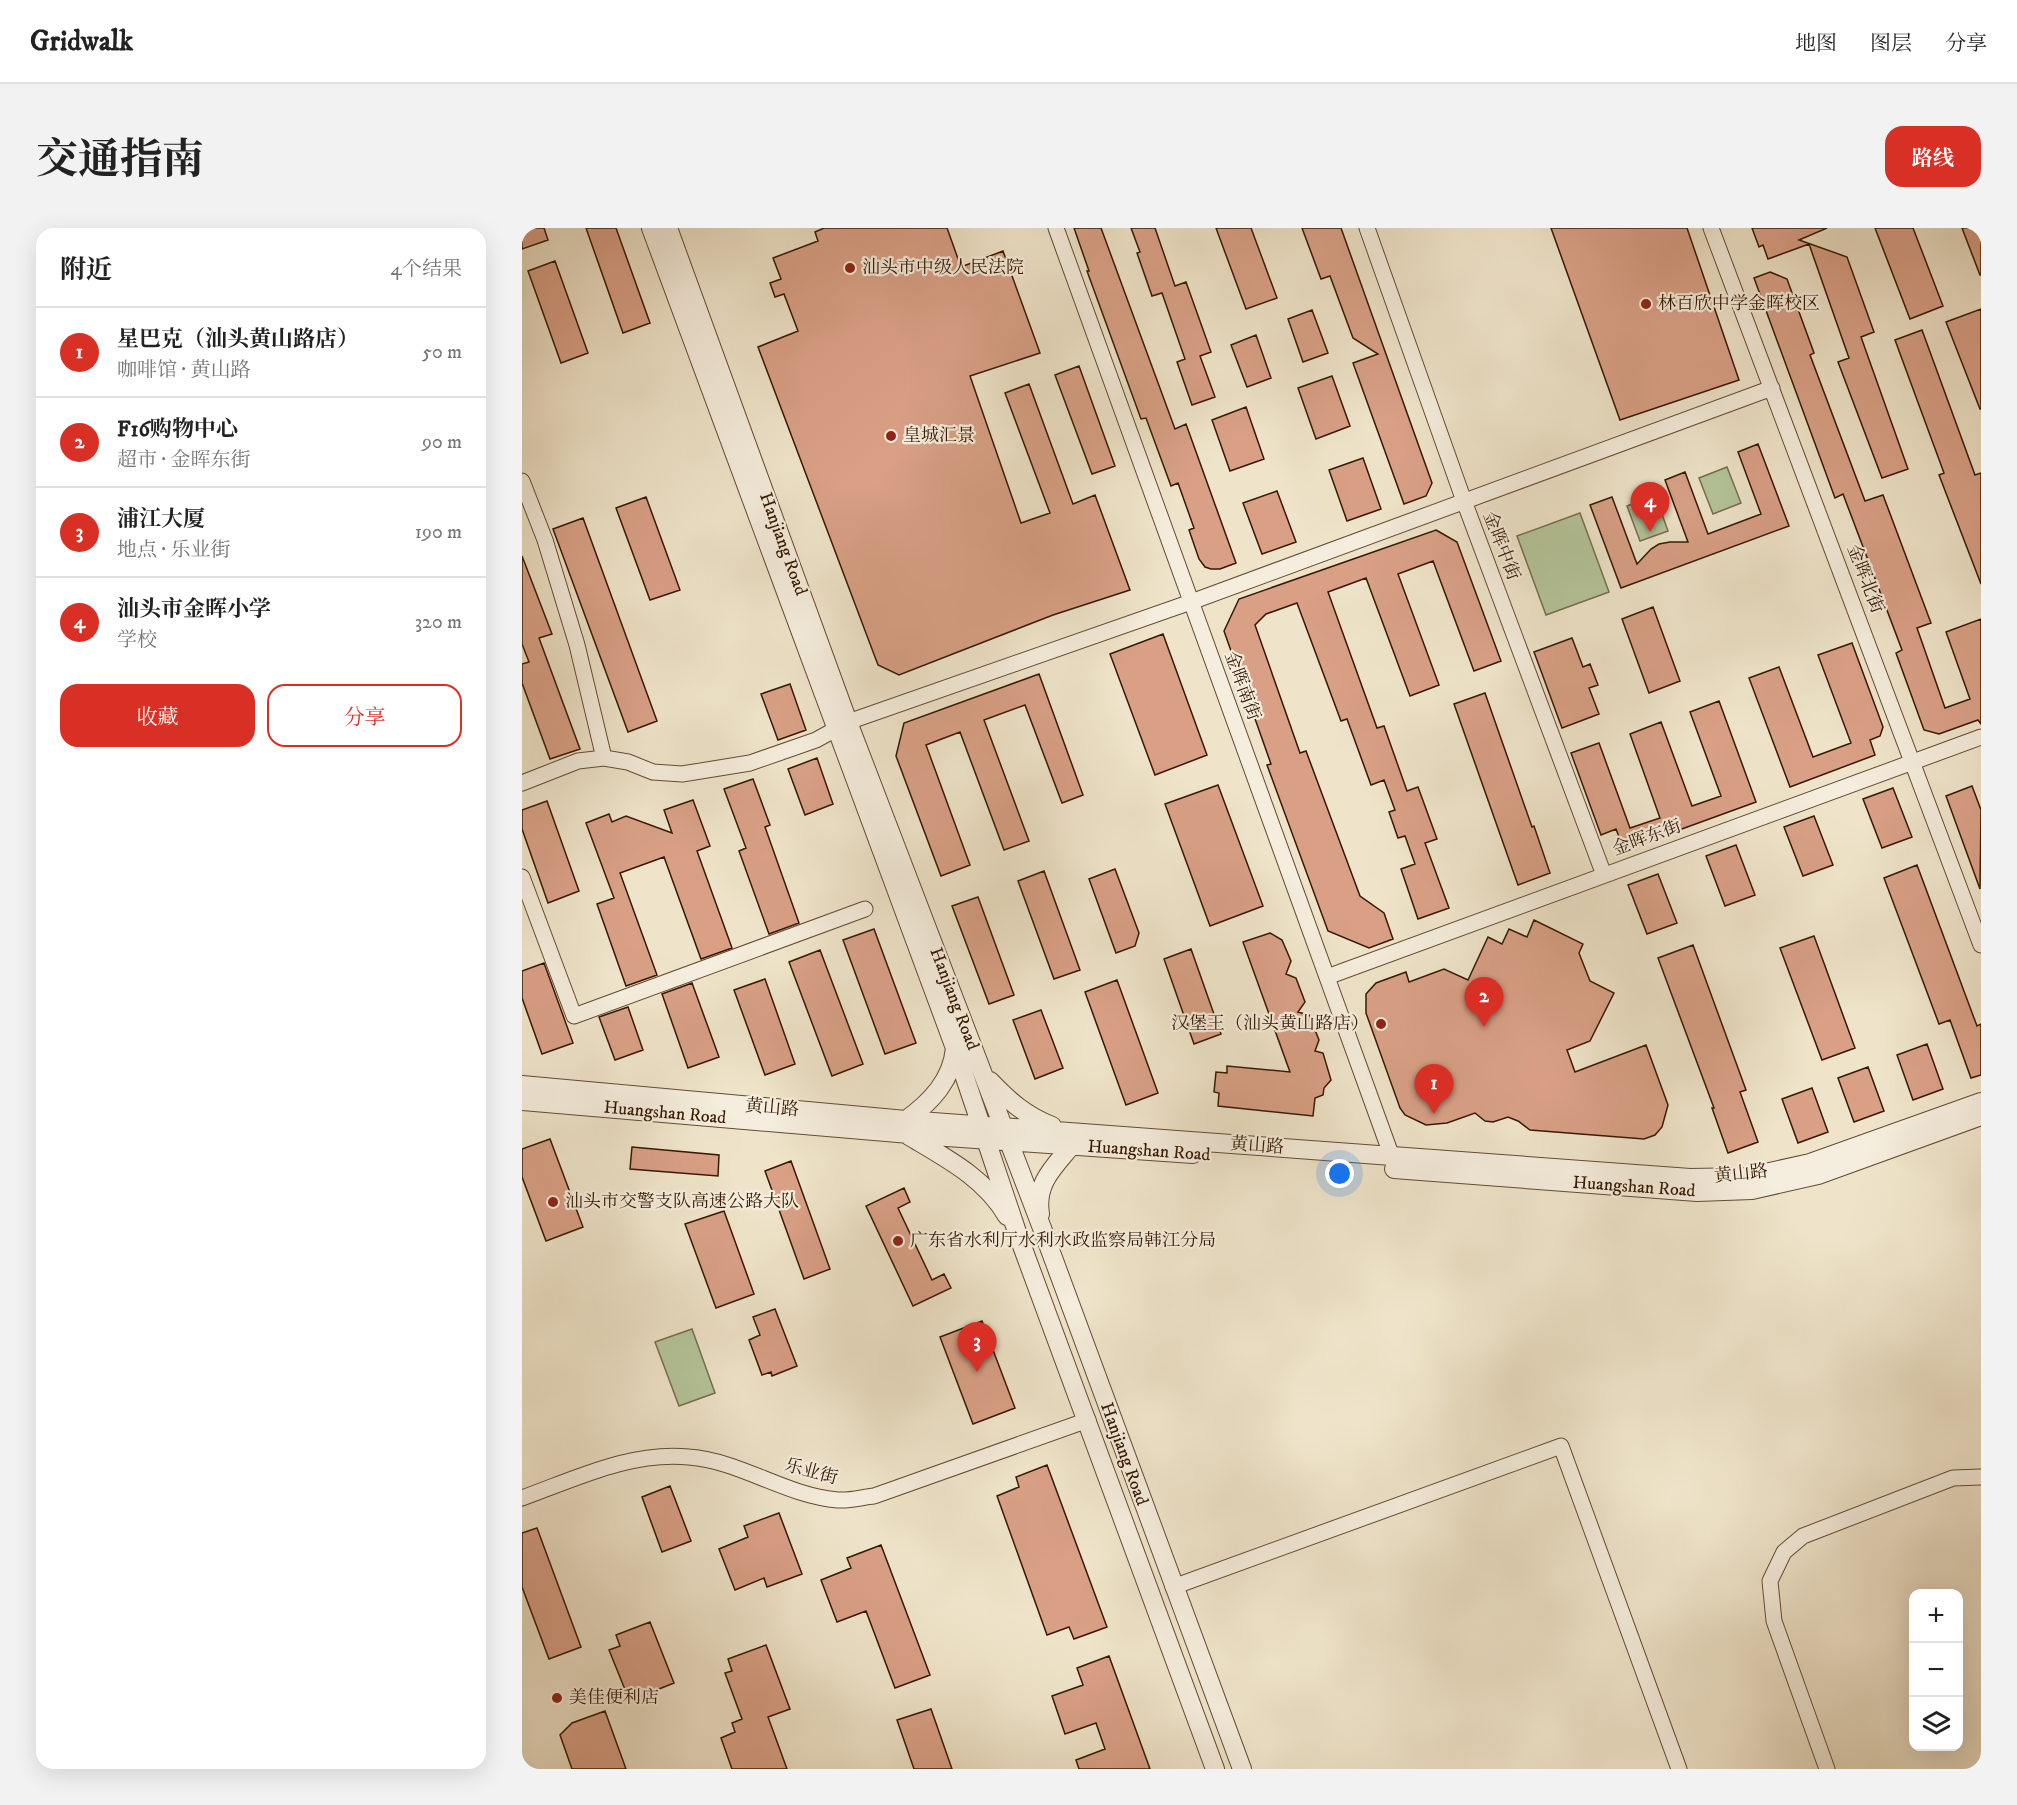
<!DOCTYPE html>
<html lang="zh">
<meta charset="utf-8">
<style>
body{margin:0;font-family:"IM FELL DW Pica","Noto Serif SC",serif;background:#f2f2f2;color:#222}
.controls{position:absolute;right:18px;bottom:18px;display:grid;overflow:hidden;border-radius:12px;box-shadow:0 6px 24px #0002}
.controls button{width:54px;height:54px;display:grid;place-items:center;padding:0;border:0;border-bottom:2px solid #e0e0e0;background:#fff;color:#222;font:30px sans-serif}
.you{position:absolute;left:818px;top:946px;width:21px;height:21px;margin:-15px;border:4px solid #fff;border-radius:50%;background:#1a73e8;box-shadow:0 0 0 9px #1a73e833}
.badge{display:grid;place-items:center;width:39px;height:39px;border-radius:50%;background:#d93025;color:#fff;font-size:20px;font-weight:700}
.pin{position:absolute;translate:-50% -50px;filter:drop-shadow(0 2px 3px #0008)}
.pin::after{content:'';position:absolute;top:32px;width:21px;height:18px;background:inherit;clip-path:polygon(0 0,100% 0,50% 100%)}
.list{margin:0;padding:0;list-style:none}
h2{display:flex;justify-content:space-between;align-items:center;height:78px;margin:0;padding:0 24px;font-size:26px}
h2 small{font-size:20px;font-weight:400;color:#767676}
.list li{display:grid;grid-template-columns:39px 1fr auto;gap:18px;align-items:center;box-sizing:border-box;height:90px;padding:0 24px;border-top:2px solid #e0e0e0}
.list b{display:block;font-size:22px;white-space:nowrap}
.list p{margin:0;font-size:20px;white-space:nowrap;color:#767676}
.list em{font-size:20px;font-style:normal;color:#767676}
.actions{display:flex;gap:12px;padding:18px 24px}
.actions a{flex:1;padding:14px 0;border:2px solid #d93025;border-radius:18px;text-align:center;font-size:21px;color:#d93025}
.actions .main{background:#d93025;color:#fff}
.icon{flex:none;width:33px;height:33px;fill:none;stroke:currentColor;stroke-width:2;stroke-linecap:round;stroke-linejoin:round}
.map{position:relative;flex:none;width:1459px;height:1541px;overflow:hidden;border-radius:18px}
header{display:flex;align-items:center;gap:36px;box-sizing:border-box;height:84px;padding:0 30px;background:#fff;border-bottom:2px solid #e0e0e0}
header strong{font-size:28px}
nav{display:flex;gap:33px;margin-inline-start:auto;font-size:21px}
.intro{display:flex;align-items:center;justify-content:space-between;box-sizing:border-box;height:144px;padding:0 36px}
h1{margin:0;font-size:42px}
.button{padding:15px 27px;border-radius:18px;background:#d93025;color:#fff;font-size:21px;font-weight:700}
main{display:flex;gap:36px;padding:0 36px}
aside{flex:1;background:#fff;border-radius:18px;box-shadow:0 6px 24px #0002}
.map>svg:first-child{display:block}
</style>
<header>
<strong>Gridwalk</strong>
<nav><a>地图</a><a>图层</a><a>分享</a></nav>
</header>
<div class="intro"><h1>交通指南</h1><a class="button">路线</a></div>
<main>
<aside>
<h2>附近<small>4个结果</small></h2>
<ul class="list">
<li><span class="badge">1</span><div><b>星巴克（汕头黄山路店）</b><p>咖啡馆 · 黄山路</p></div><em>50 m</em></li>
<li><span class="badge">2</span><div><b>F16购物中心</b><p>超市 · 金晖东街</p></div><em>90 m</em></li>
<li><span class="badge">3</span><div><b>浦江大厦</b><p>地点 · 乐业街</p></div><em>190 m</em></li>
<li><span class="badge">4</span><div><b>汕头市金晖小学</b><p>学校</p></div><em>320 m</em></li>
</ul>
<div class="actions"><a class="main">收藏</a><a>分享</a></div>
</aside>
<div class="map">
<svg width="1459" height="1541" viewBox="0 0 1459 1541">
<rect width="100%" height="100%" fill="#efe4ca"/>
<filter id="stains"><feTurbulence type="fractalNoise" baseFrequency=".00333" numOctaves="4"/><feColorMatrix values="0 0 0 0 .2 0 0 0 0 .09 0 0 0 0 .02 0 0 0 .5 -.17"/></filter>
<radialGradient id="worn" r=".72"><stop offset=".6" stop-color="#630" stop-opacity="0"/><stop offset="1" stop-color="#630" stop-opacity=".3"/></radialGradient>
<path fill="#b5c59a" stroke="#766e4e" stroke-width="1.5" d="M1205,239L1219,275L1191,286L1177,250Z
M1133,267L1146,303L1118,313L1105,278Z
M1058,285L1087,364L1024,387L995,308Z
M170,1101L193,1165L157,1178L133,1114Z"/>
<path fill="#d9a086" stroke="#361801" stroke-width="1.5" d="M0,0H22L26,12L0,21Z
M64,0H94L128,95L101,105Z
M302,0H425L439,39L481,23L518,125L448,148L499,295L528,285L483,165L507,156L551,276L573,267L608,362L531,387L377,447L356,437L236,119L276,103L262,66L253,69L248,55L259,51L251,30L296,13L293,4Z
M552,0H579L653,201L664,196L714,335L698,341H689L683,339L677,331L667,302L672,300L656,255L649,258L624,190L619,191L565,43H567Z
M609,0H633L653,58L664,54L689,124L678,128L693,169L670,177L655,134L663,131L640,65L630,68L615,25L618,24Z
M694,0H729L755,70L724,81Z
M780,0H819L910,255L904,268L882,276L831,135L856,126L831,110L808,48L799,51Z
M1029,0H1165L1217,152L1098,192Z
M1230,0H1305L1277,12L1325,29L1352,104L1339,109L1386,241L1360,250L1316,134L1327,130L1287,16L1246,31L1241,17L1237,19Z
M1353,0H1391L1421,78L1388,91Z
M1440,0H1459V47H1458Z
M33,33L66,125L39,135L6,43Z
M1248,44L1265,51L1292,125L1288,127L1343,273L1361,267L1409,395L1395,400L1423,480L1448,471L1424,404L1459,391V496L1456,492L1417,506L1402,502L1374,425L1380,422L1321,266L1313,270L1232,50Z
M1459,81V181H1458L1424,94Z
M790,82L806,125L781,134L766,91Z
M1400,102L1453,247L1459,245V356L1417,247L1422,245L1373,112Z
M734,107L749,150L725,159L709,117Z
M557,138L593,238L570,246L533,147Z
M810,148L828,198L794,211L776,160Z
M724,179L742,231L708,243L690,192Z
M1236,216L1267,298L1099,360L1068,277L1090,269L1115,336L1129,321L1137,316L1148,314H1166L1143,252L1163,244L1186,306L1239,286L1216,224Z
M841,230L859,281L825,293L807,242Z
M755,263L774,314L740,326L721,275Z
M124,269L158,362L128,372L94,280Z
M61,290L135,493L106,504L31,301Z
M914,302L935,314L979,433L952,443L911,333L876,346L917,457L888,468L844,350L806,364L855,500L862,498L885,563L896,559L915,611L903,615L927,680L896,691L879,641L893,636L883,608L876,610L867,584L873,582L862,552L849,557L825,491L819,493L775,375L744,386L733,397L778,525L784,523L838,668L862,685L871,711L847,720L806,703L745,537L749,536L702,403L717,371Z
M0,328L30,406L17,410L58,521L28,531L0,455V436L7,434L0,416Z
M1131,379L1158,453L1127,465L1100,391Z
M641,406L685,527L633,547L588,426Z
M1050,410L1061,439L1068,436L1076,457L1067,460L1077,486L1040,500L1012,424Z
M1330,415L1361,499L1358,508L1348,512L1353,527L1268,559L1227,450L1257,439L1291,529L1329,515L1296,427Z
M517,446L561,567L540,575L503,477L462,492L507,613L482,622L438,504L404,517L448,637L419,648L374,528L382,495Z
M268,456L284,502L256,512L239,466Z
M963,465L1010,599L1012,598L1028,645L996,657L932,476Z
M1197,473L1234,574L1102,622L1094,601L1079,607L1049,525L1077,515L1108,600L1138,590L1108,506L1139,494L1170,578L1199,568L1168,484Z
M295,530L311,576L283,587L266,541Z
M231,551L248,597L243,599L277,695L247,706L217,623L224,620L202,561Z
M696,557L741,678L688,698L643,576Z
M1450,558L1459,582L1458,661L1424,568Z
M1371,560L1390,609L1360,620L1341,571Z
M171,572L188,618L175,623L210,720L179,731L142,629L98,645L135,747L104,758L75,676L92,670L64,595L87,586L90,594L104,588L150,605L142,582Z
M25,573L57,663L26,675L0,601V582Z
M1292,588L1311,637L1281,648L1262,599Z
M1214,617L1233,667L1203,678L1184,628Z
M1395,637L1455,798L1459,796V847L1449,850L1428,792L1417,796L1362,650Z
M593,641L617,705L613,718L594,725L567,651Z
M522,643L558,742L532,751L496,653Z
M1136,646L1155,695L1125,706L1106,657Z
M456,669L492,767L467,776L430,678Z
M1012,692L1061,716L1057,725L1068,753L1092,765L1068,813L1045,822L1053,844L1124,817L1146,877L1140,899L1133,907L1122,911L1008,902L996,893L986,889L971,894L963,893L953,885L925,895L904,897L883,887L878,880L844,785V766L854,755L884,744L887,754L922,741L946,752L966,709L980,716L987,701L1005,709Z
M352,701L394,815L363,826L321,712Z
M748,705L760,712L769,733L764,746L774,750L783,774L776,784L787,787L797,812L793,823L801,825L809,852L802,860L801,867L793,870L791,888L696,878L697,865L692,864L694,844L705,845V838L768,844L721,714Z
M1292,708L1333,820L1300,832L1258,720Z
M1171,717L1224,862L1218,864L1236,914L1206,925L1190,880H1192L1136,730Z
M669,721L699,806L672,816L642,731Z
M298,722L341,836L310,848L267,734Z
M22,735L51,815L20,826L0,770V743Z
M243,751L273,836L243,847L212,762Z
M595,752L636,865L604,877L563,764Z
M170,755L197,829L166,840L140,766Z
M106,779L121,822L93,832L77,789Z
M519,782L541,840L513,851L491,792Z
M1405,816L1421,861L1391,872L1375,827Z
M1346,839L1362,883L1332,894L1316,850Z
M1290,860L1306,904L1276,915L1260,871Z
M28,911L61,999L24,1013L0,949V921Z
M110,919L197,927L196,948L108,941Z
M269,933L308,1041L282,1051L243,943Z
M382,960L388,974L376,980L410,1052L422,1046L429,1060L391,1078L344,978Z
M202,983L232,1066L194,1080L163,996Z
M253,1081L275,1138L250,1148L249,1144L240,1147L227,1112L238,1107L231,1089Z
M460,1093L493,1180L451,1196L418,1109Z
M525,1237L585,1399L552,1411L547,1399L525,1407L475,1268L497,1259L494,1249Z
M148,1258L169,1313L140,1324L120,1269Z
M257,1285L280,1346L245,1359L242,1350L213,1362L197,1321L226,1309L222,1298Z
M15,1300L59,1419L27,1431L0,1359V1305Z
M359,1317L408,1447L373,1460L344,1383L315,1394L299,1352L329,1340L325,1330Z
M128,1394L152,1455L117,1469L114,1460L104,1464L87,1422L98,1418L94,1407Z
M244,1417L268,1481L246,1489L265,1541H210L199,1510L213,1504L210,1495L220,1491L203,1445L210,1443L206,1431Z
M587,1428L628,1541H557L554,1532L583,1521L574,1495L543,1506L530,1468L561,1457L555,1440Z
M409,1481L430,1541H392L375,1492Z
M83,1483L104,1541H50L38,1507L50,1495Z"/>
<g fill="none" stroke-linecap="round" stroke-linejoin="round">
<defs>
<path id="minor" d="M534,0L870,929
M845,0L942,273L1082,647
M1189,0L1459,717
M0,253L23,312L55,417L82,530
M326,494L669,374L1250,160
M0,555L56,533L82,530L106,534L131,544L160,546L228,535L294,512L314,501
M0,649L52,788L343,681
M805,749L1459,509
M0,1270C53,1251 109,1223 167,1229C219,1233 264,1268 316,1272C328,1273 341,1269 352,1268L566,1192
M651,1359L1039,1218L1157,1541
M1305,1541L1252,1393L1248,1353L1262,1324L1281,1308L1431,1250L1459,1249"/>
<path id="tertiary" d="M129,0L433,820L496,1007L693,1541
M146,0L326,494L520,1000L720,1541
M468,853C487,873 504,888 530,898
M0,857L384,892L1168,950L1225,949L1288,935L1459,874
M0,873L411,908L671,926
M384,892C409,874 430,852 433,820
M387,908C424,930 463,950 485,988
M872,941L1175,964L1230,962L1296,947L1459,888
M518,986C513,955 532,939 550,917"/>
</defs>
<use href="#minor" stroke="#644b33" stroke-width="17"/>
<use href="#tertiary" stroke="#644b33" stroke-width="20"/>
<use href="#minor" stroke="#f5eddd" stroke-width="15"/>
<use href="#tertiary" stroke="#f5eddd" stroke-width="18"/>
</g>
<g fill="#8f2418" stroke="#f5eddd" stroke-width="2">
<circle cx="328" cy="40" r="6"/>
<circle cx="1124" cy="76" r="6"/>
<circle cx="369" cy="208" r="6"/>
<circle cx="859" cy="796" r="6"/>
<circle cx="31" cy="974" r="6"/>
<circle cx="376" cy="1013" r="6"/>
<circle cx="35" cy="1470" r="6"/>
</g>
<g text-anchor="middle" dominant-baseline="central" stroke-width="4.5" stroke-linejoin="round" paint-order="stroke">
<g font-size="18" fill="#361801" stroke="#f5eddd" text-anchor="start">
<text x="340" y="40">汕头市中级人民法院</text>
<text x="1136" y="76">林百欣中学金晖校区</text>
<text x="381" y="208">皇城汇景</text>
<text x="847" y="796" text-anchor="end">汉堡王（汕头黄山路店）</text>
<text x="43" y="974">汕头市交警支队高速公路大队</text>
<text x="388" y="1013">广东省水利厅水利水政监察局韩江分局</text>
<text x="47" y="1470">美佳便利店</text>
</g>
<g font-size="18" fill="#361801" stroke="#f5eddd">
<text transform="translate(261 316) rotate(70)">Hanjiang Road</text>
<text transform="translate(979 318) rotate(69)">金晖中街</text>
<text transform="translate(1343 351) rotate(69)">金晖北街</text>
<text transform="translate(720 458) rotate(70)">金晖南街</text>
<text transform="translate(1125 610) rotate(-20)">金晖东街</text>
<text transform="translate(432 771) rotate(69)">Hanjiang Road</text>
<text transform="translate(250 880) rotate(5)">黄山路</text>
<text transform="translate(143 885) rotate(5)">Huangshan Road</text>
<text transform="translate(735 918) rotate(4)">黄山路</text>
<text transform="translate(627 923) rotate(4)">Huangshan Road</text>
<text transform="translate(1219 946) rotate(-6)">黄山路</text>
<text transform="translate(1112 959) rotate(4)">Huangshan Road</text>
<text transform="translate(602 1226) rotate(70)">Hanjiang Road</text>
<text transform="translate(289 1244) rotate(15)">乐业街</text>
</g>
</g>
<rect width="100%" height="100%" filter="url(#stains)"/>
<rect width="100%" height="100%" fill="url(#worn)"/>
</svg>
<div class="controls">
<button>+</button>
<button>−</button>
<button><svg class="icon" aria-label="layers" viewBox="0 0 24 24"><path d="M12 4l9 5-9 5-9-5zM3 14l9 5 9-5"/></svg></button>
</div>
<div class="you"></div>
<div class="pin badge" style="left:912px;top:886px">1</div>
<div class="pin badge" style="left:962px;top:799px">2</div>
<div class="pin badge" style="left:455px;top:1144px">3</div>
<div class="pin badge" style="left:1128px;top:304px">4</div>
</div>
</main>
